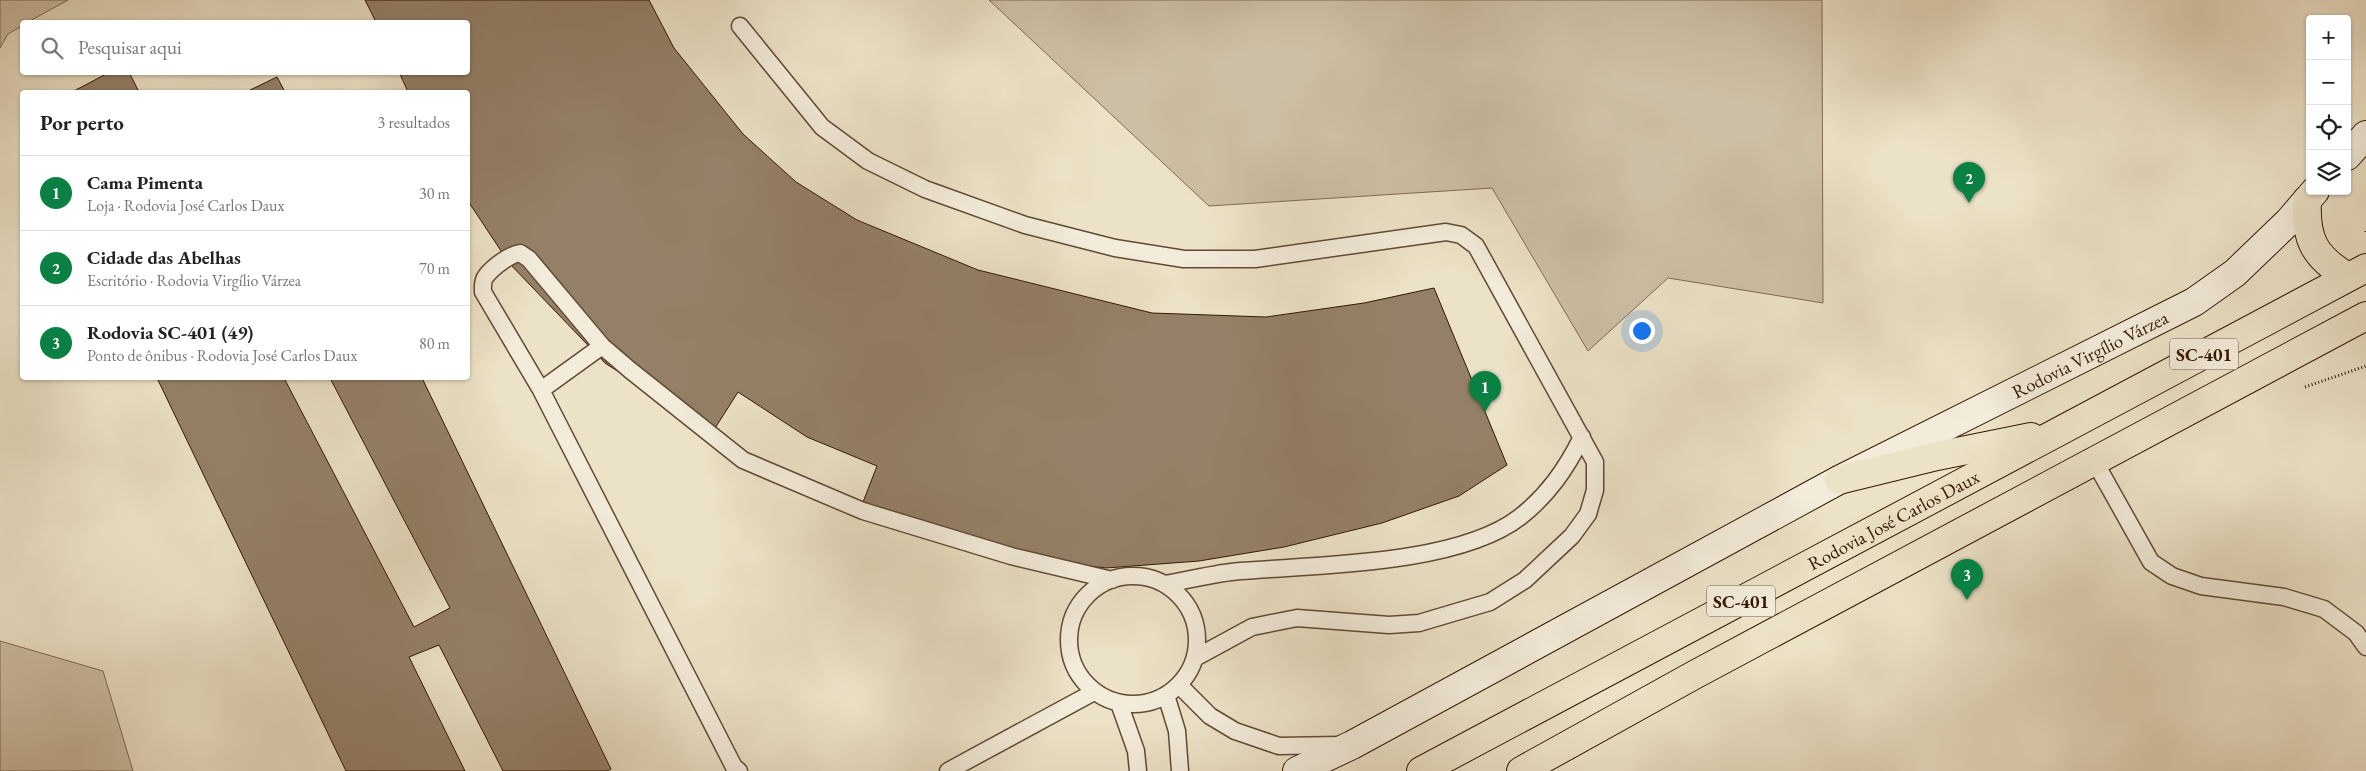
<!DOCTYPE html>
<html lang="pt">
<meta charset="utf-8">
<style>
body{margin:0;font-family:"EB Garamond",serif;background:#f6f6f6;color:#222}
.controls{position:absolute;right:15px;top:15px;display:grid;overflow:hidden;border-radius:5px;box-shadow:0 1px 4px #0004}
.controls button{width:45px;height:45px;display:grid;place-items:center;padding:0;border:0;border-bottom:1px solid #e0e0e0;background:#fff;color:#222;font:25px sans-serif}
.you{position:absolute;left:1641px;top:330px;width:18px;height:18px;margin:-12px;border:4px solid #fff;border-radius:50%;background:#1a73e8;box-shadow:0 0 0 8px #1a73e833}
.badge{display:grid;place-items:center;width:32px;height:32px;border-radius:50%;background:#0b8043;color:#fff;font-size:16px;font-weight:700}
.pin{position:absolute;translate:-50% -41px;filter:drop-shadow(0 1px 2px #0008)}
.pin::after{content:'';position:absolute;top:26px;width:18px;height:15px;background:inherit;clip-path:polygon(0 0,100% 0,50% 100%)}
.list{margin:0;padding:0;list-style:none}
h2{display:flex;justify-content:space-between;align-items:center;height:65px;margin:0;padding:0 20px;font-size:21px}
h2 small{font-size:16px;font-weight:400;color:#767676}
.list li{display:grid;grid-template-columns:32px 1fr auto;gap:15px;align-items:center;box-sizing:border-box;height:75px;padding:0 20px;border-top:1px solid #e0e0e0}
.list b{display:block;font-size:19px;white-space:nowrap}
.list p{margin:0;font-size:16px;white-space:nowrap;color:#767676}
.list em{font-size:16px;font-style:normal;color:#767676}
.icon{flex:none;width:28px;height:28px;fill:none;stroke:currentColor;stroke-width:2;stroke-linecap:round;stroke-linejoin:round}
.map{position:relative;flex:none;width:2366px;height:771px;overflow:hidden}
.search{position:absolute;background:#fff;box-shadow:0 1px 4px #0004;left:20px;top:20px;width:450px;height:55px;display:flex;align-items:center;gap:12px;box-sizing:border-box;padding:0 18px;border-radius:5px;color:#767676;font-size:19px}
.panel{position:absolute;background:#fff;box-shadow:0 1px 4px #0004;left:20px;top:90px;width:450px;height:290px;border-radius:5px}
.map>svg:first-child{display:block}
</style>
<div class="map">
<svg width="2366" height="771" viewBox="0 0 2366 771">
<rect width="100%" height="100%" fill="#ece2c7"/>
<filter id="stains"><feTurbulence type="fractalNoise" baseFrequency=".004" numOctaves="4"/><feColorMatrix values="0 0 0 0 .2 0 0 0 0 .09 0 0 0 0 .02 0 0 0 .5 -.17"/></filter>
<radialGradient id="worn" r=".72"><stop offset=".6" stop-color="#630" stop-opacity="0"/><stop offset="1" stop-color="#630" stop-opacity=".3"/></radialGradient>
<path fill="#cdbfa5" stroke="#806a53" d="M0,0H68L28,22H22V26L8,34L0,48Z
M989,0H1822L1823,303L1668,278L1588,351L1492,188L1209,206Z
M0,641L103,671L133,771H0Z"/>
<path fill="#948068" stroke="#341601" d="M365,0H649L674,48L743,134L796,182L857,220L978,270L1152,313L1266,317L1364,303L1434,288L1507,465L1459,496L1382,523L1284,547L1199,561L1106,568L991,555L858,515L877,466L807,437L738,392L712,433L605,363L509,263L468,201V92H408L399,72H468V22H376Z
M110,72H129L139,92H72Z
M277,77L285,92H246Z
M157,378H284L414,627L450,608L330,378H422L611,769L607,771H503L439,645L409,657L465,771H346Z"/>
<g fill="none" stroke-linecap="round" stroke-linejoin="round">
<defs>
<path id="lane" d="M740,26L822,127L868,161L925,189L1025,225L1115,248L1184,259H1255L1446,232L1461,235L1476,246L1595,462V490L1588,514L1572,536L1525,580L1490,602L1419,623L1389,625L1297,618L1252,627L1195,658
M541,390L602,346
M2095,462L2151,562L2172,576L2201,586L2284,597L2324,609L2356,633L2366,647
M1069 640a64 64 0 1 1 128 0a64 64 0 1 1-128 0Z
M1165,584C1190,580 1215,573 1240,571C1317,565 1458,565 1520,517C1548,495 1566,469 1582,437
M1179,685L1210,716L1235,731L1279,746L1342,745
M1166,695L1177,731L1180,771
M1119,703L1136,751L1138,771
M739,771L734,767L541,390L483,292C483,287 482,281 486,276C493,267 509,255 520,253L529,259L602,346L630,370L743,460L863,511L1011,556L1112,580
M948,771L1094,692"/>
<g id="secondary">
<path d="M2347,156L2366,135"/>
<path id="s1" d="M1297,771L1352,745L1839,480L2194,302L2235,273L2289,221L2315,191"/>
</g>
<g id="highway">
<path d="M2307,200C2305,239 2314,257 2348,277"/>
<path d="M1839,480L1937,456L2031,437"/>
<path id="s2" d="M1421,771L2366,268"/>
<path d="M1521,771L1696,674L2366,316"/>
</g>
</defs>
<use href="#lane" stroke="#624932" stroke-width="19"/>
<use href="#secondary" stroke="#341601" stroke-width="30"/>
<use href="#highway" stroke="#341601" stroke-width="30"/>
<path stroke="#341601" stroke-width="3" stroke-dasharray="1 2.5" stroke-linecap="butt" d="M2366,231V233
M2305,387L2366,366"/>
<use href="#lane" stroke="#f3ecdb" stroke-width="16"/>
<use href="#secondary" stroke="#f3ecdb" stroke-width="28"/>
<use href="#highway" stroke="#ece2c7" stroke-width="28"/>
</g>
<g text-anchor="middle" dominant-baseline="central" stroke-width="4.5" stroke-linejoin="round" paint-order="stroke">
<g fill="#f3ecdb" stroke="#6d5642" stroke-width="1">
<rect x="2170" y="338.5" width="68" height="31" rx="4"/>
<rect x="1707" y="585.5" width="68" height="31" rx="4"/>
</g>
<g font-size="18" font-weight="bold" fill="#341601">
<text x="2204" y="354">SC-401</text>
<text x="1741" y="601">SC-401</text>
</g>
<g font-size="19" fill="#341601" stroke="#f3ecdb">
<text stroke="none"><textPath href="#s1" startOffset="896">Rodovia Virgílio Várzea</textPath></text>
<text stroke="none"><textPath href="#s2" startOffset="535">Rodovia José Carlos Daux</textPath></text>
</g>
</g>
<rect width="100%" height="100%" filter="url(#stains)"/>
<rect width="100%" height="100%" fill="url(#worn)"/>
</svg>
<div class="controls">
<button>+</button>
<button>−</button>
<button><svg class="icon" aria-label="locate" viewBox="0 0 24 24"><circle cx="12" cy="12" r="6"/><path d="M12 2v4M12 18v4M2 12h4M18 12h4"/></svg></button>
<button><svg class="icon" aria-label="layers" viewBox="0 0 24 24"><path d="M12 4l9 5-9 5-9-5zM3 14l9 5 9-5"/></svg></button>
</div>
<div class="you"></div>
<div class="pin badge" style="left:1485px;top:412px">1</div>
<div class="pin badge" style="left:1969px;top:203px">2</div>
<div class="pin badge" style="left:1967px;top:600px">3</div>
<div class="search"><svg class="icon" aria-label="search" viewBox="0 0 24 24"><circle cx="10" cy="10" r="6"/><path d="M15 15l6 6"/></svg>Pesquisar aqui</div>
<section class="panel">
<h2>Por perto<small>3 resultados</small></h2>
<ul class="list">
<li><span class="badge">1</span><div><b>Cama Pimenta</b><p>Loja · Rodovia José Carlos Daux</p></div><em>30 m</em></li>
<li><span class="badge">2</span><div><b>Cidade das Abelhas</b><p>Escritório · Rodovia Virgílio Várzea</p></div><em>70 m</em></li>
<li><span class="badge">3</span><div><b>Rodovia SC-401 (49)</b><p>Ponto de ônibus · Rodovia José Carlos Daux</p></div><em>80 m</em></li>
</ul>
</section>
</div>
